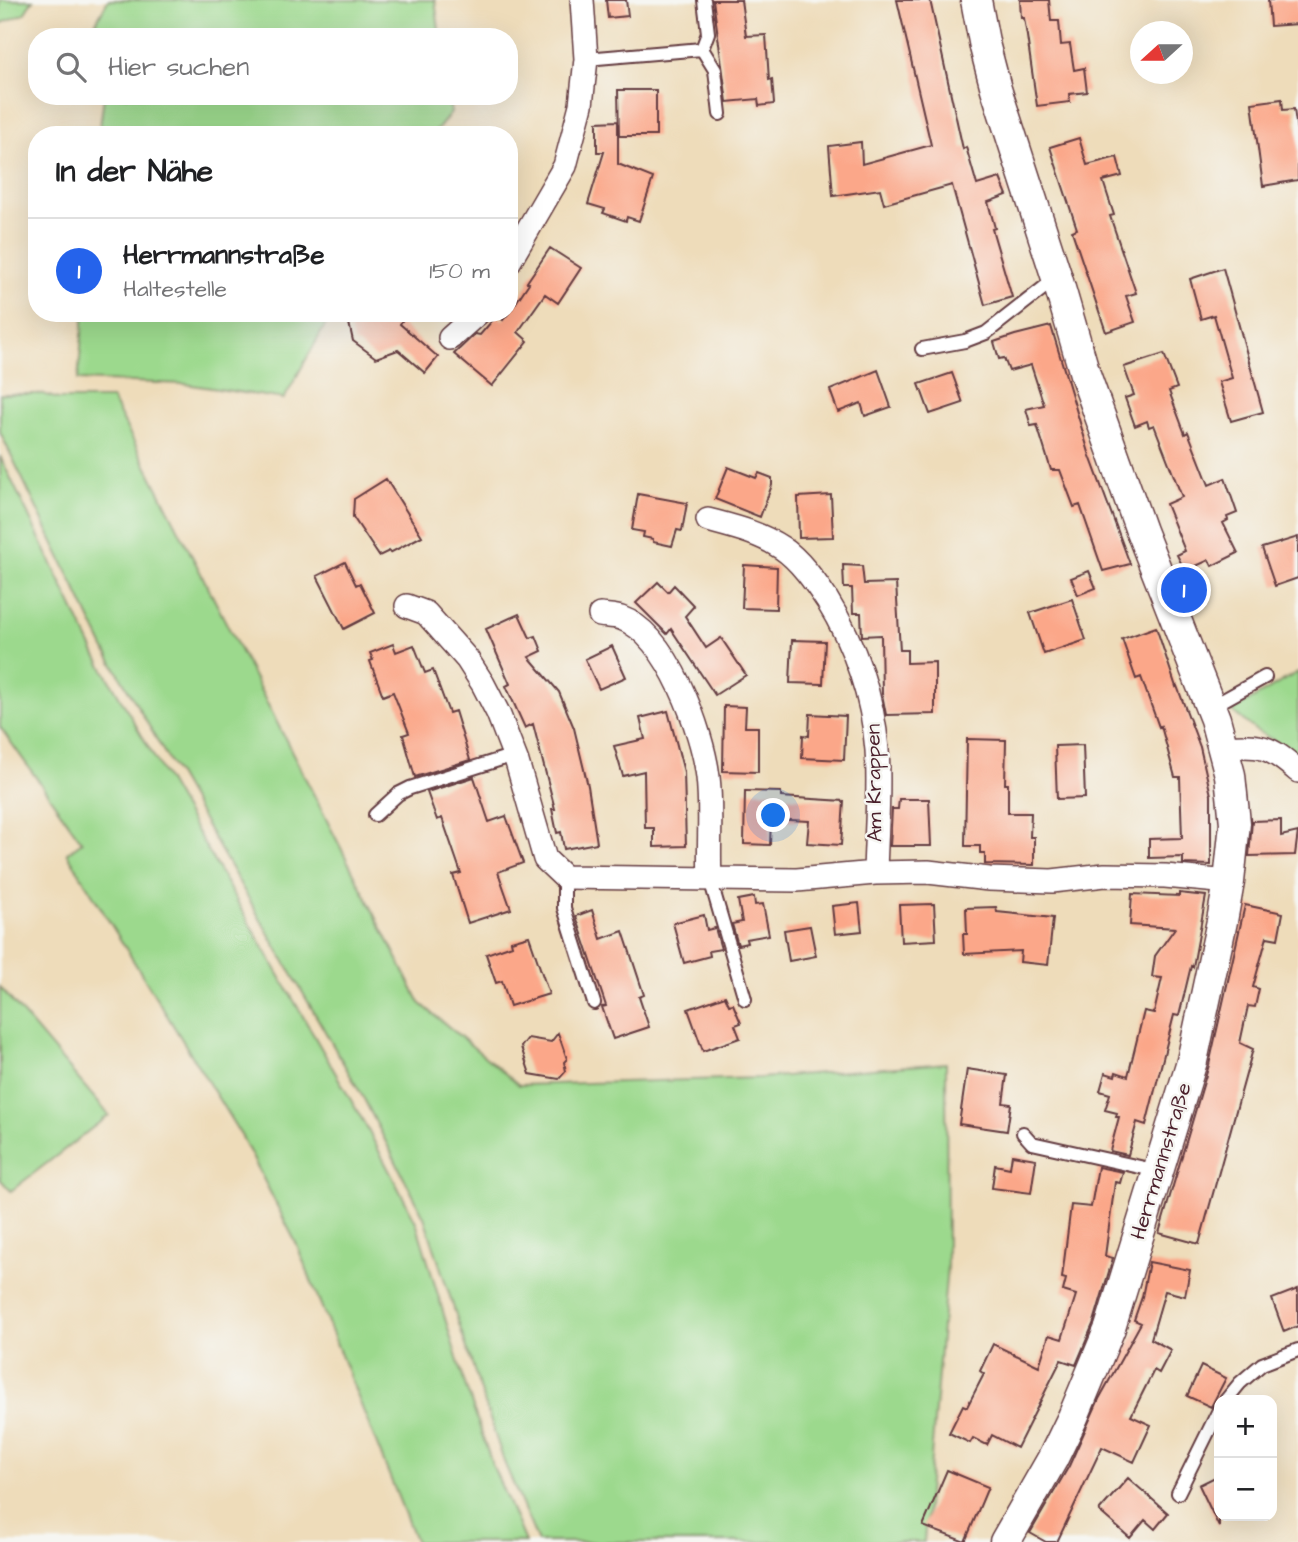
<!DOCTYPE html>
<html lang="de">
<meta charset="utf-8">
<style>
body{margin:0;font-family:"Architects Daughter",sans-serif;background:#f2f2f2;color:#202124}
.controls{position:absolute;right:21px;bottom:21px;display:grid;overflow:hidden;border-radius:14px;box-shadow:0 7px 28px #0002}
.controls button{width:63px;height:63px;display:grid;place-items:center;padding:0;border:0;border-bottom:2px solid #e0e0e0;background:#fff;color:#202124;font:35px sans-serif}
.compass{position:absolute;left:1130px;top:21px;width:63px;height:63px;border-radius:50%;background:#fff;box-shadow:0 7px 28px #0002;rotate:249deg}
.you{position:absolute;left:774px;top:816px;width:24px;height:24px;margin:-18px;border:5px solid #fff;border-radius:50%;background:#1a73e8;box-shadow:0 0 0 10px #1a73e833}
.badge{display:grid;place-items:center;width:46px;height:46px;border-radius:50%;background:#2563eb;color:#fff;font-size:23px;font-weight:700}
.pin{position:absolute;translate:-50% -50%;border:4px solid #fff;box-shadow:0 2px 7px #0006}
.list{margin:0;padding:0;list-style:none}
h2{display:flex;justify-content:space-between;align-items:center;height:91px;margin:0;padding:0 28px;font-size:30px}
h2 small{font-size:23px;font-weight:400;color:#757577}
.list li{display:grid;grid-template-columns:46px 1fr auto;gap:21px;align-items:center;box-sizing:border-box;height:105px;padding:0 28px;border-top:2px solid #e0e0e0}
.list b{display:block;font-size:26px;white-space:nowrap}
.list p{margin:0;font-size:23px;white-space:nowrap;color:#757577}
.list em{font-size:23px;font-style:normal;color:#757577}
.icon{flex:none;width:38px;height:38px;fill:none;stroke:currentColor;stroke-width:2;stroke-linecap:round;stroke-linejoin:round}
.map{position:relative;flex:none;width:1298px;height:1542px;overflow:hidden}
.search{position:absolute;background:#fff;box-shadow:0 7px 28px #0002;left:28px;top:28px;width:490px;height:77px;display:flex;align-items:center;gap:18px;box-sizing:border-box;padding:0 24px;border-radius:28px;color:#757577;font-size:26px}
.panel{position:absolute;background:#fff;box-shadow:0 7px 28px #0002;left:28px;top:126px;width:490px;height:196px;border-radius:28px}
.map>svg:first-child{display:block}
</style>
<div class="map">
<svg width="1298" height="1542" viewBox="0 0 1298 1542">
<rect width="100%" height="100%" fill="#f6f6f2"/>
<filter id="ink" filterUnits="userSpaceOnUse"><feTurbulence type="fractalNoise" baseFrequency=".0143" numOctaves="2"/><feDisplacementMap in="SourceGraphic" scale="14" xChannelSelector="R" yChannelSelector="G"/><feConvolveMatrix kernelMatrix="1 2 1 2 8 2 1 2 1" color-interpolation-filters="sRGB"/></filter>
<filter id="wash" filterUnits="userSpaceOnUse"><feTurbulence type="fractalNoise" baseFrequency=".00686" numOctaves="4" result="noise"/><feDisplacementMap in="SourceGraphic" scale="28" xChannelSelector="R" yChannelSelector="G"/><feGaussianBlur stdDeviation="1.57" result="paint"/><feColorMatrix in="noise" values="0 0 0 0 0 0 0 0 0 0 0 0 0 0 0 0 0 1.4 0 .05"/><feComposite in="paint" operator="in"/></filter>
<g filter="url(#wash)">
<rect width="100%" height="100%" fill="#eedcba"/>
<path fill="#9cd98d" stroke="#737c5c" stroke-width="2" d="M0,0H33L24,14L0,24Z
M108,0H435L440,37H88Z
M104,96H448L451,113L433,135H99Z
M84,313H332L284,399L185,384L78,380Z
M0,394H43L58,399H112L420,1003L519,1085L760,1078L946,1063L947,1266L924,1542H538L504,1462L424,1217L364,1099L104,648L0,432Z
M0,456L95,654L367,1128L416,1222L463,1378L492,1464L525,1542H416L296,1243L242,1137L67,853L82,842L0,727Z
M1298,672V758L1287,748L1255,730L1232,711Z
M0,987L109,1115L11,1191L0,1179Z"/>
<g id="blocks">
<path fill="#fba789" d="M606,0H626L628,16L608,18Z
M713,0H741L746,36L766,35L769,80L772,79L774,104L759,106L758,99L727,102Z
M897,0H930L963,149L966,147L977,185L1000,178L1007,195L988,202L995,228L992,229L1012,297L985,305L952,185L884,204L880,189L833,196L829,146L861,142L862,164L931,145Z
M1020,0H1049L1051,21H1059L1061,45L1070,44L1074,70L1084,68L1087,92L1069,94L1070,102L1037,106L1027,36L1024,18H1021Z
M1268,0H1298V24L1270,26Z
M618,90H656V136H619Z
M1282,99L1283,110L1294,109L1298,137V180L1263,186L1252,103Z
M618,121V164L653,178L639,221L627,217L626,221L603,213L605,209L588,204L604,152H597V122Z
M1079,138L1087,165L1117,157L1122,176L1103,181L1114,215L1110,216L1136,293L1126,296L1135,322L1106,332L1072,231L1077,229L1050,147Z
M550,248L581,268L558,303L545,294L518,332L528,341L492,386L454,354L475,334L480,335L497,315L503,320L509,313L529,283L527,282Z
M1223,268L1263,412L1231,421L1219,382L1232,378L1214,315L1201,319L1190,279Z
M356,313H394L403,319L400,324L438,357L425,373L398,350L376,358L353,341L349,323Z
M1051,326L1090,456L1130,564L1103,571L1080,505L1074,507L1060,470H1051L1037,425L1031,426L1026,409L1044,405L1031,365L1009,371L1004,358L999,359L994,342L1015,335Z
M1164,354L1177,388L1169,391L1185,434L1188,432L1209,485L1225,478L1237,513L1227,517L1228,520L1223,523L1238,553L1212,566L1209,560L1185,571L1177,555L1185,551L1166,504L1182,497L1154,425L1149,427L1147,421L1135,426L1125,398L1134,395L1124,367Z
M878,370L891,407L865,416L861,403L838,412L830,390Z
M952,373L963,403L930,414L919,384Z
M728,467L756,478L759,473L772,478V485L760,517L715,499Z
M386,479L422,536L390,553L389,551L379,556L353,517L354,499Z
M638,494L687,503L682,531L677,530L672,546L653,542V539L643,537L644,532L632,530Z
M831,495L833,537L799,538L798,497Z
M1298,537V578L1275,586L1262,548Z
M345,562L356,585L360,583L375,613L344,629L317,576Z
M744,565L777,567L776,609L742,608Z
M843,565L862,566L864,584L896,583L900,650H907V663L935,662V714L886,715L882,694L881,635L862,636L861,613H853L852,588H844Z
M1089,571L1096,588L1078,595L1071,578Z
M658,582L668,592L674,585L694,606L685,616L706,648L721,638L746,675L715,695L671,629L667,634L636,603Z
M1072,599L1086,640L1044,654L1030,613Z
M519,614L530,638L536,636L542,651L529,657L559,692L574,728L588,786L597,843L564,849L561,832L557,833L552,809H555L533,724L525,728L506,686L510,684L486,629Z
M1156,627L1176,687L1177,686L1200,747L1211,795V865L1183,864V857L1149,858V839L1182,838L1180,777H1175L1161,726L1159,727L1141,677L1136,679L1122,639Z
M792,640L825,641L823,684L790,683Z
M393,644L396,652L414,645L425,673L433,670L449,713L455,711L470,760L415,777L403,735L409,733L393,692L383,696L370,661L373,660L370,653Z
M612,646L626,677L599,689L585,659Z
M724,706L746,707L745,727H758V772L723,771Z
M668,711L684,772L686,846L654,847V828H645L644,771L623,776L614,746L645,739L640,718Z
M810,714L846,716L844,760L802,758L803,735L809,736Z
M967,739L1006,740L1005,784H1008V813H1031L1030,837H1034V865L985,864V853H980V846H965Z
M1083,745L1085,798L1057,799L1055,746Z
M474,777L489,822L506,816L523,863L498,872L511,909L468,923L453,875L461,873L442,818L437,820L427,792Z
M745,791L781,792V797L844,801L841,845L807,843L809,821L771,819L770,845L744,844Z
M899,799H929L931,846H890L892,809H898Z
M1281,820V836L1298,832L1295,855L1249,856L1252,821Z
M1179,893L1206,896L1193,967L1191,966L1179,1016L1174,1015L1146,1125L1137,1122L1128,1155L1110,1151L1119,1117H1116L1117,1113L1105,1110L1110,1094L1100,1091L1105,1073L1115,1076L1116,1072L1128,1076L1144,1011L1154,1013L1162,978L1152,977L1155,956L1175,928L1130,925L1132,894L1179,896Z
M754,897L755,905L763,904L769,935L746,939L747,943L738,945L732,924L742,922L738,900Z
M859,903L862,931L835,934L832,906Z
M934,904L936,940L901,942L899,905Z
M1245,905L1283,913L1278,939L1267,937L1253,987L1259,989L1255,1007L1248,1006L1240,1043L1253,1049L1199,1244L1159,1233L1209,1065Z
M996,907L997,912L1053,918L1048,965L1020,962L1021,951L964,954L963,934H967L966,908Z
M592,910L601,939L623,931L644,995L639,997L649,1027L613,1039L602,1007L606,1006L576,916Z
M704,915L707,930L715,928L721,949L709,951L710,956L684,963L673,923Z
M810,926L816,956L789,961L784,930Z
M529,936L549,994L510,1006L502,981L496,983L486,954L512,945L511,941Z
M725,996L729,1005L733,1004L741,1023L735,1025L740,1038L703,1051L688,1009Z
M558,1033L567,1059L564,1062L566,1071L559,1079L530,1074L521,1047L528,1038L551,1042Z
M967,1069L1007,1075L1003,1103L1011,1104L1007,1131L959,1124Z
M1012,1155L1036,1159L1031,1193L992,1188L995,1165L1010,1168Z
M1098,1167L1123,1172L1120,1183L1115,1182L1105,1256L1113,1258L1094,1322L1076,1365L1061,1360L1017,1448L992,1435L987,1445L973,1438L970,1443L949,1433L963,1405L967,1407L984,1374L980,1371L993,1344L1039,1366L1049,1335L1062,1339L1076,1295L1063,1291L1066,1279L1062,1278L1071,1205L1091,1207Z
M1149,1262L1190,1270L1185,1296L1165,1291L1151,1339L1171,1350L1159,1373L1154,1370L1131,1416L1151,1425L1134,1462L1102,1447L1057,1542H1046L1030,1533L1069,1466L1099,1399L1141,1323L1134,1320L1142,1297Z
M1298,1289V1326L1284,1332L1272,1299Z
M1201,1366L1226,1378L1211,1407L1187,1396Z
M947,1470L988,1487L965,1542L923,1526Z
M1219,1475V1527L1199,1485Z
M1128,1478L1168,1513L1155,1529L1145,1520L1130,1538L1099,1511Z"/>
</g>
</g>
<g filter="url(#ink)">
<use href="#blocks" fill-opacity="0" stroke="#633b40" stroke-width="2"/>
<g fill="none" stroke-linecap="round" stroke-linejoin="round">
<defs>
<path id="service" d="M702,49L715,70L720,114
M586,59L702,49L708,33L704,0
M922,349L965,341L986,333L1055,279
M1211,707L1265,677
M375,815L398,794L410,788L514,755
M564,877V908L594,1003
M710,879L745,999
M1023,1133L1032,1143L1158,1171
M1226,1400L1240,1383L1262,1364L1298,1350
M1178,1493L1219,1410"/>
<path id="minor" d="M509,262L565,166L581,105L586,59L582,0
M450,338L478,313
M708,520C734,527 760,533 782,548C800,560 815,582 827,600C855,645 873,698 877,750C880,790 876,832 875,873
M407,606L426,613L467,659L483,684L498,713L517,762L545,859L564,877L797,880L875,873L928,872L989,879L1052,881L1105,875L1165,876L1229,882
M600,615C607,616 615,616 621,618C668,634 703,733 708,777C712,811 708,845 710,879
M1224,747C1262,744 1269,746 1298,771"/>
<path id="tertiary" d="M976,0L985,47L996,89L1057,278L1085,374L1141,531L1215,719L1230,775L1235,823L1229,882L1222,921L1192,1061L1110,1328L1073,1417L1053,1458L1005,1542"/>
</defs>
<use href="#service" stroke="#633b40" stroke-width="16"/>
<use href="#minor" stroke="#633b40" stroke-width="26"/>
<use href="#tertiary" stroke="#633b40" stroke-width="33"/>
<use href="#service" stroke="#fff" stroke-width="12"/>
<use href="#minor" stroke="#fff" stroke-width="23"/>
<use href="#tertiary" stroke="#fff" stroke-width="30"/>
</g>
</g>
<g text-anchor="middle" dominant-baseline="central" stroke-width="5" stroke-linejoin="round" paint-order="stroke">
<g font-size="21" fill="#4a1f2b" stroke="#f6f6f2">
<text transform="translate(874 783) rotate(-91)">Am Krappen</text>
<text transform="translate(1161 1161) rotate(-73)">Herrmannstraße</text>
</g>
</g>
</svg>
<div class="controls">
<button>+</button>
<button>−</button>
</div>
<svg class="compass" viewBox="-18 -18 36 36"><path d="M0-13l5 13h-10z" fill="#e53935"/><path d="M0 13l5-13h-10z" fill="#757577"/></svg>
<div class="you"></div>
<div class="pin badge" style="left:1184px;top:590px">1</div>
<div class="search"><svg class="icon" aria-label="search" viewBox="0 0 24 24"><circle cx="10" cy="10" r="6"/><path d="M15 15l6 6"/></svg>Hier suchen</div>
<section class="panel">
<h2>In der Nähe<small></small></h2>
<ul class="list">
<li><span class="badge">1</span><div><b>Herrmannstraße</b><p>Haltestelle</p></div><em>150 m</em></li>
</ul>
</section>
</div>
